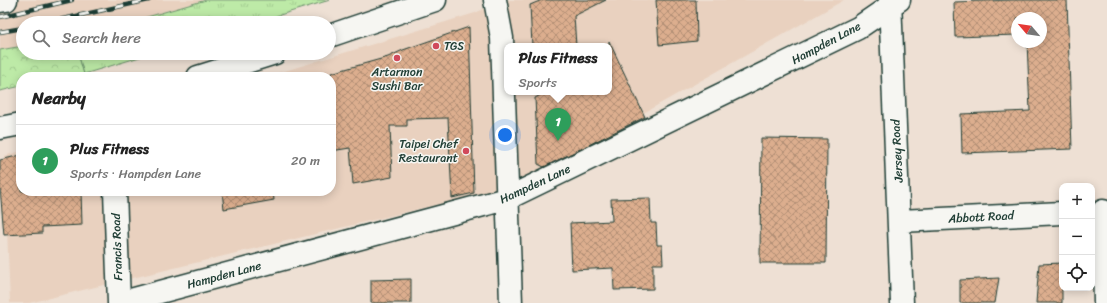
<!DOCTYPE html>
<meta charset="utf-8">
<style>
body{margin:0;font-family:Sriracha,sans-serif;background:#f2f2f2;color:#222}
.controls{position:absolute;right:12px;bottom:12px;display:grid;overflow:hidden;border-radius:8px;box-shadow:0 2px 10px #0003}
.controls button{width:36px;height:36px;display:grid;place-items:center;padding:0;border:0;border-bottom:1px solid #e0e0e0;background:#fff;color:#222;font:20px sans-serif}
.compass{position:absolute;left:1011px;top:12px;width:36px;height:36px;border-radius:50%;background:#fff;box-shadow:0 2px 10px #0003;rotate:299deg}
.you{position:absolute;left:505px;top:135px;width:14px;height:14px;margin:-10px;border:3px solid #fff;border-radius:50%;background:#1a73e8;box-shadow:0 0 0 6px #1a73e833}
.badge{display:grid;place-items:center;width:26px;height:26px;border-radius:50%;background:#d1495b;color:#fff;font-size:13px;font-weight:700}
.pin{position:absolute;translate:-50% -33px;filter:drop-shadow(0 1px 2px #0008)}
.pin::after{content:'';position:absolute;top:21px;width:14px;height:12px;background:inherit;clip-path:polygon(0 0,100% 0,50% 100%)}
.popup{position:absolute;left:504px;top:43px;width:108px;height:52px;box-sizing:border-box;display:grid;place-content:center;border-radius:8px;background:#fff;filter:drop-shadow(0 1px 3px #0005);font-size:13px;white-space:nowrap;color:#767676}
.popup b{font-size:15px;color:#222}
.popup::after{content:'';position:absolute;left:50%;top:100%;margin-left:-8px;border:8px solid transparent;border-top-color:#fff}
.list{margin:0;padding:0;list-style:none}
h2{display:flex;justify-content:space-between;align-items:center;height:52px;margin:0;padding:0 16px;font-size:17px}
h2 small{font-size:13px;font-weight:400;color:#767676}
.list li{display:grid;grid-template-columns:26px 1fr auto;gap:12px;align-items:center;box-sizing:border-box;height:72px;padding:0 16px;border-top:1px solid #e0e0e0}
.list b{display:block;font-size:15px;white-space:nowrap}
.list p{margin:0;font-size:13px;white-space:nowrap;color:#767676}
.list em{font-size:13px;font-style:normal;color:#767676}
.icon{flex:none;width:22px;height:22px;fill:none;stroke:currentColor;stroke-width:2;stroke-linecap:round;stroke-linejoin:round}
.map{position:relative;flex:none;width:1107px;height:303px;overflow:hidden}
.search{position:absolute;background:#fff;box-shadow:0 2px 10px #0003;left:16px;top:16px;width:320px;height:44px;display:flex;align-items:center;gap:10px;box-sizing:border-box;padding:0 14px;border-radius:22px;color:#767676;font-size:15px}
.panel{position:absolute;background:#fff;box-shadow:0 2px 10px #0003;left:16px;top:72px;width:320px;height:124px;border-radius:16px}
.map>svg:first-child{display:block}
</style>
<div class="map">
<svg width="1107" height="303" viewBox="0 0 1107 303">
<defs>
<pattern id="forest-crowns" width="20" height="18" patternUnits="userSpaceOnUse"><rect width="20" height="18" fill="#bdeaa7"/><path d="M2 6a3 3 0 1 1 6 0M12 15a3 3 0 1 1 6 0" fill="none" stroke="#a2ca90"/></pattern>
<pattern id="park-tufts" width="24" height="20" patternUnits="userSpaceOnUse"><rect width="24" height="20" fill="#bdeaa7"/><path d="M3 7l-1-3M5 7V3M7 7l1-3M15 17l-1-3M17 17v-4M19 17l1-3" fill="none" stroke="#a2ca90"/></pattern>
<pattern id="building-cross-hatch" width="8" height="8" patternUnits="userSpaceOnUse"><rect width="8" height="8" fill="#dcae8e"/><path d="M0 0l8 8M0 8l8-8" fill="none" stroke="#b28f75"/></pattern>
</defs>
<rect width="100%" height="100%" fill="#eee0d4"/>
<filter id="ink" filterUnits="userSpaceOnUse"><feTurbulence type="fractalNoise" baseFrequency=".025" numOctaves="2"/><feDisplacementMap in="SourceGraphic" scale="8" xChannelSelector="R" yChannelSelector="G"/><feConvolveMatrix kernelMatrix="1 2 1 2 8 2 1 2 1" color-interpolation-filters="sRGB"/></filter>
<g filter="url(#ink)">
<path fill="#e9d1bf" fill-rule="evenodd" d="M0,0H206L126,23H23V46L0,50Z
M503,0H844L514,186L29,303H10L4,156L21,151V191H331V77H265L475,13ZM507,46H609V92H507Z"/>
<path fill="url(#forest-crowns)" stroke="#6e946e" d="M23,46V53H78L84,74L67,77H21V86L0,91V50Z"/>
<path fill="url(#park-tufts)" stroke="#6e946e" d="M206,0H330L253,23H126Z
M78,53H153L84,74Z"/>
<path fill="url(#building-cross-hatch)" stroke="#1f3d34" d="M542,0H606L574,16L576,46H532L530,5Z
M656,0H696L697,41L659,45Z
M1013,0H1067L1072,149L962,153L961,114L1030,111L1027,42H1041V18H1017V35L955,37L954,2Z
M469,27L474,193L452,198L448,118L407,119V126H390L392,177L353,184L350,148L331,151V73L388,57L403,50Z
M609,41L645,117L544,167L538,164L535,98L546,92H609Z
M761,138L827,139L826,263H760Z
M21,155V191H81L82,225L42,227V233L4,235L0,188V160Z
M222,191H273L274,200L224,209Z
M650,198L651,223H656L657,245H662L663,264H653V289L614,290L613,268L572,270L570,223L612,221L611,199Z
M1062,263V303H1036L1039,264Z
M999,278L995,303H960V280Z
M411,279V303H371V280Z"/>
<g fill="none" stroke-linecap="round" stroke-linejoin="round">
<defs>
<path id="minor" d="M495,0L502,38L511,303
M890,0L902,303
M0,1L6,0
M329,36L435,0
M198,77L275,53
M0,128L21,124
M115,191L119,303
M1103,211L1105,303
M900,221L1062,213
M119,303L506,199L858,28L899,0"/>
</defs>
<use href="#minor" stroke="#1f3d34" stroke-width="25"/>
<use href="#minor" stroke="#f6f6f2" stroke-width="22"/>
<defs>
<path id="rail" d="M0,17L72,0
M45,23L149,0
M0,32L23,28"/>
</defs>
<use href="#rail" stroke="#1f3d34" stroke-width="4.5"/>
<use href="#rail" stroke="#f6f6f2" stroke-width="3" stroke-dasharray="9" stroke-linecap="butt"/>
</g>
</g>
<g fill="#d1495b" stroke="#f6f6f2" stroke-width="1.5">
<circle cx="436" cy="46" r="4"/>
<circle cx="397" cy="58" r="4"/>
<circle cx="466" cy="151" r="4"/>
</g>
<g text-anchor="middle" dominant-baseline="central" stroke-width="3" stroke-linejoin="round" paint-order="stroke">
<g font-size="12" fill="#1f3d34" stroke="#f6f6f2">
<text transform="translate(826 43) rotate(-28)">Hampden Lane</text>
<text transform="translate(897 151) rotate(-93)">Jersey Road</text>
<text transform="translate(535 184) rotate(-25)">Hampden Lane</text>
<text transform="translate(981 217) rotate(-3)">Abbott Road</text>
<text transform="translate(117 247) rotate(-92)">Francis Road</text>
<text transform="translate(224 275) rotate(-15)">Hampden Lane</text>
</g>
<g font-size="12" fill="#1f3d34" stroke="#f6f6f2" text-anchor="start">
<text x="444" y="46">TGS</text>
<text x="397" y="72" text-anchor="middle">Artarmon<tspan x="397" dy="14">Sushi Bar</tspan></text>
<text x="458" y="144" text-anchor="end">Taipei Chef<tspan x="458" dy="14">Restaurant</tspan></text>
</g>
</g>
</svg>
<div class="controls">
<button>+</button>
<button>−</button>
<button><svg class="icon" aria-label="locate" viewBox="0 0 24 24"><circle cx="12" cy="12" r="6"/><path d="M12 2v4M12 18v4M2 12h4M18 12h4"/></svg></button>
</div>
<svg class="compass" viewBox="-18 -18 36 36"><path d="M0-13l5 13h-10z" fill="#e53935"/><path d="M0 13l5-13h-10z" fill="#767676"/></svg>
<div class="you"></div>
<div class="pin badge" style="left:558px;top:141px;background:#2e9e5b">1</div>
<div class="popup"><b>Plus Fitness</b>Sports</div>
<div class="search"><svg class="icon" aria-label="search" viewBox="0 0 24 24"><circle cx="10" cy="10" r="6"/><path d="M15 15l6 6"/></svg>Search here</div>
<section class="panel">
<h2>Nearby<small></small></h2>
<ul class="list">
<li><span class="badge" style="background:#2e9e5b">1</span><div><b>Plus Fitness</b><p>Sports · Hampden Lane</p></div><em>20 m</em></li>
</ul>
</section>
</div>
